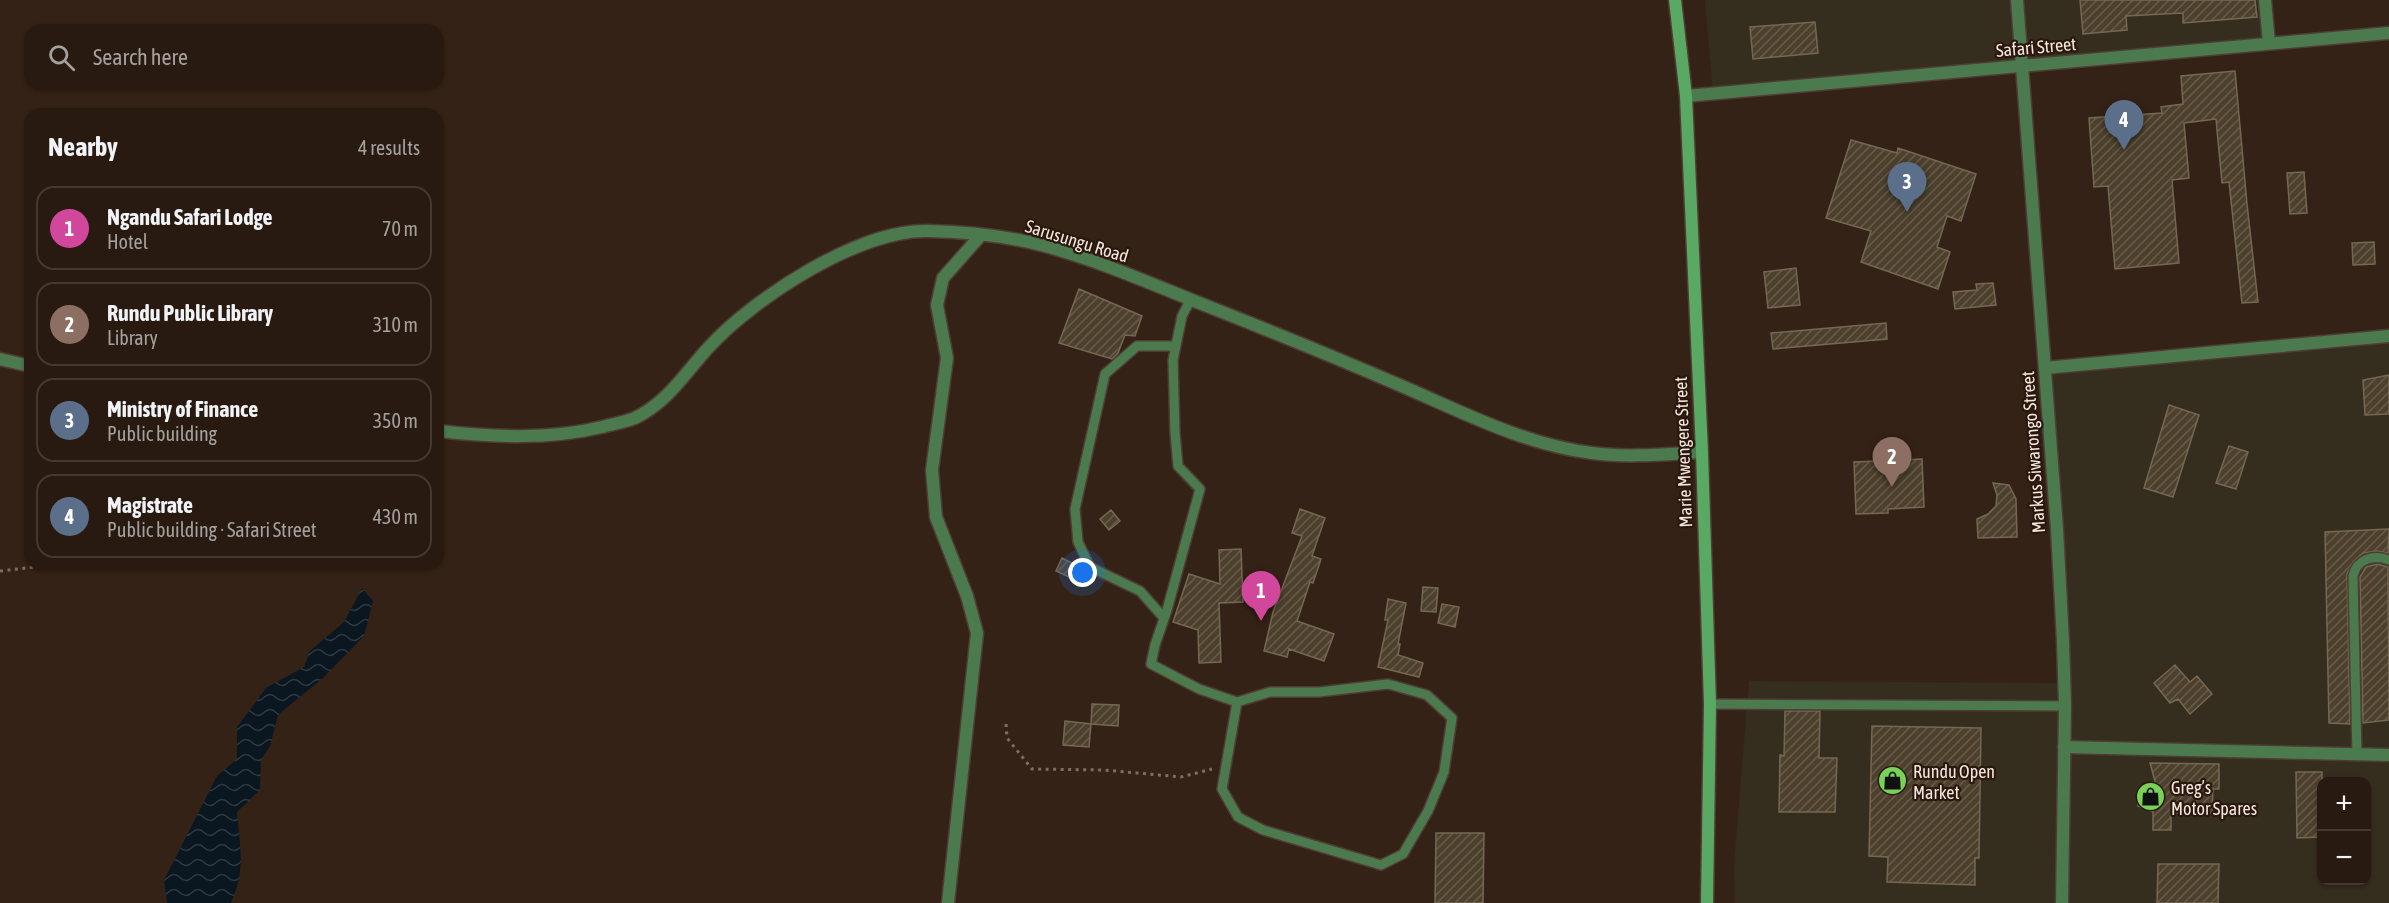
<!DOCTYPE html>
<meta charset="utf-8">
<style>
body{margin:0;font-family:"Asap Condensed",sans-serif;background:#34271e;color:#f1f3f6}
.controls{position:absolute;right:18px;bottom:18px;display:grid;overflow:hidden;border-radius:12px;box-shadow:0 2px 4px #0004}
.controls button{width:54px;height:54px;display:grid;place-items:center;padding:0;border:0;border-bottom:2px solid #443830;background:#281a10;color:#f1f3f6;font:30px sans-serif}
.you{position:absolute;left:1083px;top:573px;width:21px;height:21px;margin:-15px;border:4px solid #fff;border-radius:50%;background:#1a73e8;box-shadow:0 0 0 9px #1a73e833}
.badge{display:grid;place-items:center;width:39px;height:39px;border-radius:50%;background:#78d258;color:#fff;font-size:20px;font-weight:700}
.pin{position:absolute;translate:-50% -50px;filter:drop-shadow(0 2px 3px #0008)}
.pin::after{content:'';position:absolute;top:32px;width:21px;height:18px;background:inherit;clip-path:polygon(0 0,100% 0,50% 100%)}
.list{margin:0;padding:0;list-style:none}
h2{display:flex;justify-content:space-between;align-items:center;height:78px;margin:0;padding:0 24px;font-size:26px}
h2 small{font-size:20px;font-weight:400;color:#a5a19f}
.list li{display:grid;grid-template-columns:39px 1fr auto;gap:18px;align-items:center;box-sizing:border-box;height:84px;margin:0 12px 12px;padding:0 12px;border:2px solid #443830;border-radius:18px}
.list b{display:block;font-size:22px;white-space:nowrap}
.list p{margin:0;font-size:20px;white-space:nowrap;color:#a5a19f}
.list em{font-size:20px;font-style:normal;color:#a5a19f}
.icon{flex:none;width:33px;height:33px;fill:none;stroke:currentColor;stroke-width:2;stroke-linecap:round;stroke-linejoin:round}
.map{position:relative;flex:none;width:2389px;height:903px;overflow:hidden}
.search{position:absolute;background:#281a10;box-shadow:0 2px 4px #0004;left:24px;top:24px;width:420px;height:66px;display:flex;align-items:center;gap:15px;box-sizing:border-box;padding:0 21px;border-radius:18px;color:#a5a19f;font-size:22px}
.panel{position:absolute;background:#281a10;box-shadow:0 2px 4px #0004;left:24px;top:108px;width:420px;height:462px;border-radius:18px}
.map>svg:first-child{display:block}
</style>
<div class="map">
<svg width="2389" height="903" viewBox="0 0 2389 903">
<defs>
<pattern id="water-waves" width="16" height="10" patternUnits="userSpaceOnUse" patternTransform="scale(1.5)"><rect width="16" height="10" fill="#0a1720"/><path d="M0 5q4-4 8 0t8 0" fill="none" stroke="#2e3940"/></pattern>
<pattern id="building-hatch" width="6" height="6" patternUnits="userSpaceOnUse" patternTransform="scale(1.5)"><rect width="6" height="6" fill="#4d412d"/><path d="M-1 1l2-2M0 6l6-6M5 7l2-2" fill="none" stroke="#675c4b"/></pattern>
</defs>
<rect width="100%" height="100%" fill="#352216"/>
<path fill="#352d1d" fill-rule="evenodd" d="M1705,0H2265L2269,43L2023,67L2045,368L2389,337V903H1735L1734,864L1749,681L2061,683L2054,529L2017,67L1713,94ZM2322,782H2366V880H2322Z"/>
<path fill="url(#water-waves)" d="M362,588L373,601L364,636L323,678L278,715L270,746L261,760L260,790L237,812C240,847 246,870 231,903H167L164,880L217,776L237,759V727L266,688L304,667L310,651L344,622Z"/>
<path fill="url(#building-hatch)" stroke="#756853" stroke-width="1.5" d="M2080,0H2255L2257,17L2183,23V13L2126,16L2127,30L2083,34Z
M1815,22L1818,53L1753,59L1750,27Z
M2235,71L2247,204L2258,302L2242,303L2229,182L2222,183L2216,119L2184,123L2189,178L2172,180L2179,263L2115,269L2108,186L2094,187L2089,118L2162,113L2161,107L2183,104L2181,76Z
M1851,140L1897,153L1898,148L1976,174L1961,221L1947,216L1937,247L1950,252L1938,289L1861,262L1871,231L1826,218Z
M2304,172L2307,213L2290,214L2287,173Z
M2374,242L2375,264L2353,265L2352,243Z
M1796,268L1800,305L1768,308L1764,272Z
M1993,283L1996,305L1955,309L1953,292L1977,290L1976,284Z
M1079,289L1142,316L1135,336L1125,335L1118,353L1112,359L1059,343Z
M1886,323L1887,339L1773,349L1771,333Z
M2389,375V414L2365,415L2363,380Z
M2169,405L2199,415L2173,497L2144,488Z
M2229,446L2248,452L2236,489L2216,483Z
M1922,459L1924,507L1888,509V513L1856,514L1854,462Z
M1993,483L2009,485L2016,499L2017,537L1978,538L1977,519L1988,514L1996,506L1997,495Z
M1300,509L1325,518L1312,556L1321,559L1313,583L1310,582L1297,621L1334,634L1324,661L1289,649L1287,657L1264,651L1273,612L1302,536L1292,533Z
M1111,510L1120,521L1109,530L1100,519Z
M2389,529L2388,553L2377,551L2363,553L2353,562L2347,574L2350,724L2329,723L2325,532Z
M1241,549L1243,602L1219,603L1221,662L1199,663L1198,630L1173,622L1189,574L1220,584L1219,550Z
M1062,558L1074,564L1069,577L1056,571Z
M2377,564L2388,567L2389,720L2363,723L2360,577L2366,567Z
M1423,587L1438,588L1436,612L1421,611Z
M1388,599L1406,603L1398,644H1400L1398,655L1423,663L1419,677L1378,667L1388,620H1385Z
M1442,604L1459,607L1455,627L1438,623Z
M2175,665L2190,682L2197,676L2212,694L2190,714L2178,699L2170,703L2154,683Z
M1092,704L1119,705L1118,726L1091,724Z
M1785,711H1820L1819,758H1837L1835,812H1779L1780,755L1784,756Z
M1065,721L1091,724L1089,747L1063,745Z
M1872,726L1981,728L1979,858H1975V885L1887,882L1888,857L1869,856Z
M2150,763L2219,764V789H2213L2212,813H2171V830H2153V812L2138,806L2140,790L2156,785Z
M2296,772H2322V837L2297,838Z
M1436,833H1484L1483,903H1435Z
M2158,864H2219L2218,903H2157Z"/>
<g fill="none" stroke-linecap="round" stroke-linejoin="round">
<defs>
<path id="service" d="M1191,299L1182,316L1173,360L1175,433L1178,466L1200,489L1167,610L1155,645L1151,664L1199,689L1237,702L1270,692H1319L1388,684L1427,695L1452,718L1444,772L1428,811L1403,854L1381,865L1263,830L1238,817L1222,789L1237,702
M1164,618L1140,591L1090,567L1078,542L1075,509L1105,374L1137,346H1176
M1710,704L2065,706
M2357,755L2353,576C2357,559 2373,554 2389,560"/>
<path id="minor" d="M2265,0L2269,43
M1686,96L2389,33
M0,359L30,366
M2045,368L2389,336
M438,431C493,437 548,440 602,427C613,424 625,422 635,418C668,402 685,373 709,347C754,298 861,228 929,231C968,232 1008,236 1045,246C1100,261 1154,285 1207,306C1273,332 1339,359 1404,387C1464,413 1526,445 1592,453C1628,458 1666,454 1702,452
M2064,747L2389,755
M948,903L977,633L967,596L936,517L932,470L947,358L937,305L943,278L981,235"/>
<path id="tertiary" d="M2017,0L2057,529L2063,641L2065,706L2062,903"/>
<path id="secondary" d="M1675,0L1686,96L1702,452L1710,704L1707,903"/>
</defs>
<use href="#service" stroke="#503d32" stroke-width="12"/>
<use href="#minor" stroke="#503d32" stroke-width="15"/>
<use href="#tertiary" stroke="#503d32" stroke-width="15"/>
<use href="#secondary" stroke="#503d32" stroke-width="15"/>
<path stroke="#7d6d62" stroke-width="3" stroke-dasharray="3 4.5" stroke-linecap="butt" d="M0,571L61,564
M1006,724L1007,738L1032,769L1104,770L1181,777L1212,769"/>
<use href="#service" stroke="#4a7a4e" stroke-width="9"/>
<use href="#minor" stroke="#4a7a4e" stroke-width="12"/>
<use href="#tertiary" stroke="#4a7a4e" stroke-width="12"/>
<use href="#secondary" stroke="#59a863" stroke-width="12"/>
</g>
<defs>
<symbol id="shop-disc" viewBox="-11 -11 22 22"><circle r="9.5" fill="#78d258" stroke="#2a180d"/><path d="M-5-2.5h2.3a2.7 3.5 0 0 1 5.4 0H5L5.5 6h-11ZM-1.5-2.5h3a1.5 2.3 0 0 0-3 0Z" fill="#111"/></symbol>
</defs>
<g fill-rule="evenodd">
<use href="#shop-disc" x="1876" y="764" width="33" height="33"/>
<use href="#shop-disc" x="2134" y="780" width="33" height="33"/>
</g>
<g text-anchor="middle" dominant-baseline="central" stroke-width="4.5" stroke-linejoin="round" paint-order="stroke">
<g font-size="18" fill="#f3e6df" stroke="#2a180d">
<text transform="translate(2036 47) rotate(-5)">Safari Street</text>
<text transform="translate(1077 241) rotate(17)">Sarusungu Road</text>
<text transform="translate(1683 452) rotate(-92)">Marie Mwengere Street</text>
<text transform="translate(2033 452) rotate(-94)">Markus Siwarongo Street</text>
</g>
<g font-size="18" fill="#f3e6df" stroke="#2a180d" text-anchor="start">
<text x="1913" y="771">Rundu Open<tspan x="1913" dy="21">Market</tspan></text>
<text x="2171" y="787">Greg’s<tspan x="2171" dy="21">Motor Spares</tspan></text>
</g>
</g>
</svg>
<div class="controls">
<button>+</button>
<button>−</button>
</div>
<div class="you"></div>
<div class="pin badge" style="left:1261px;top:621px;background:#d1479c">1</div>
<div class="pin badge" style="left:1892px;top:487px;background:#8d6e63">2</div>
<div class="pin badge" style="left:1907px;top:212px;background:#5c6f8a">3</div>
<div class="pin badge" style="left:2124px;top:150px;background:#5c6f8a">4</div>
<div class="search"><svg class="icon" aria-label="search" viewBox="0 0 24 24"><circle cx="10" cy="10" r="6"/><path d="M15 15l6 6"/></svg>Search here</div>
<section class="panel">
<h2>Nearby<small>4 results</small></h2>
<ul class="list">
<li><span class="badge" style="background:#d1479c">1</span><div><b>Ngandu Safari Lodge</b><p>Hotel</p></div><em>70 m</em></li>
<li><span class="badge" style="background:#8d6e63">2</span><div><b>Rundu Public Library</b><p>Library</p></div><em>310 m</em></li>
<li><span class="badge" style="background:#5c6f8a">3</span><div><b>Ministry of Finance</b><p>Public building</p></div><em>350 m</em></li>
<li><span class="badge" style="background:#5c6f8a">4</span><div><b>Magistrate</b><p>Public building · Safari Street</p></div><em>430 m</em></li>
</ul>
</section>
</div>
